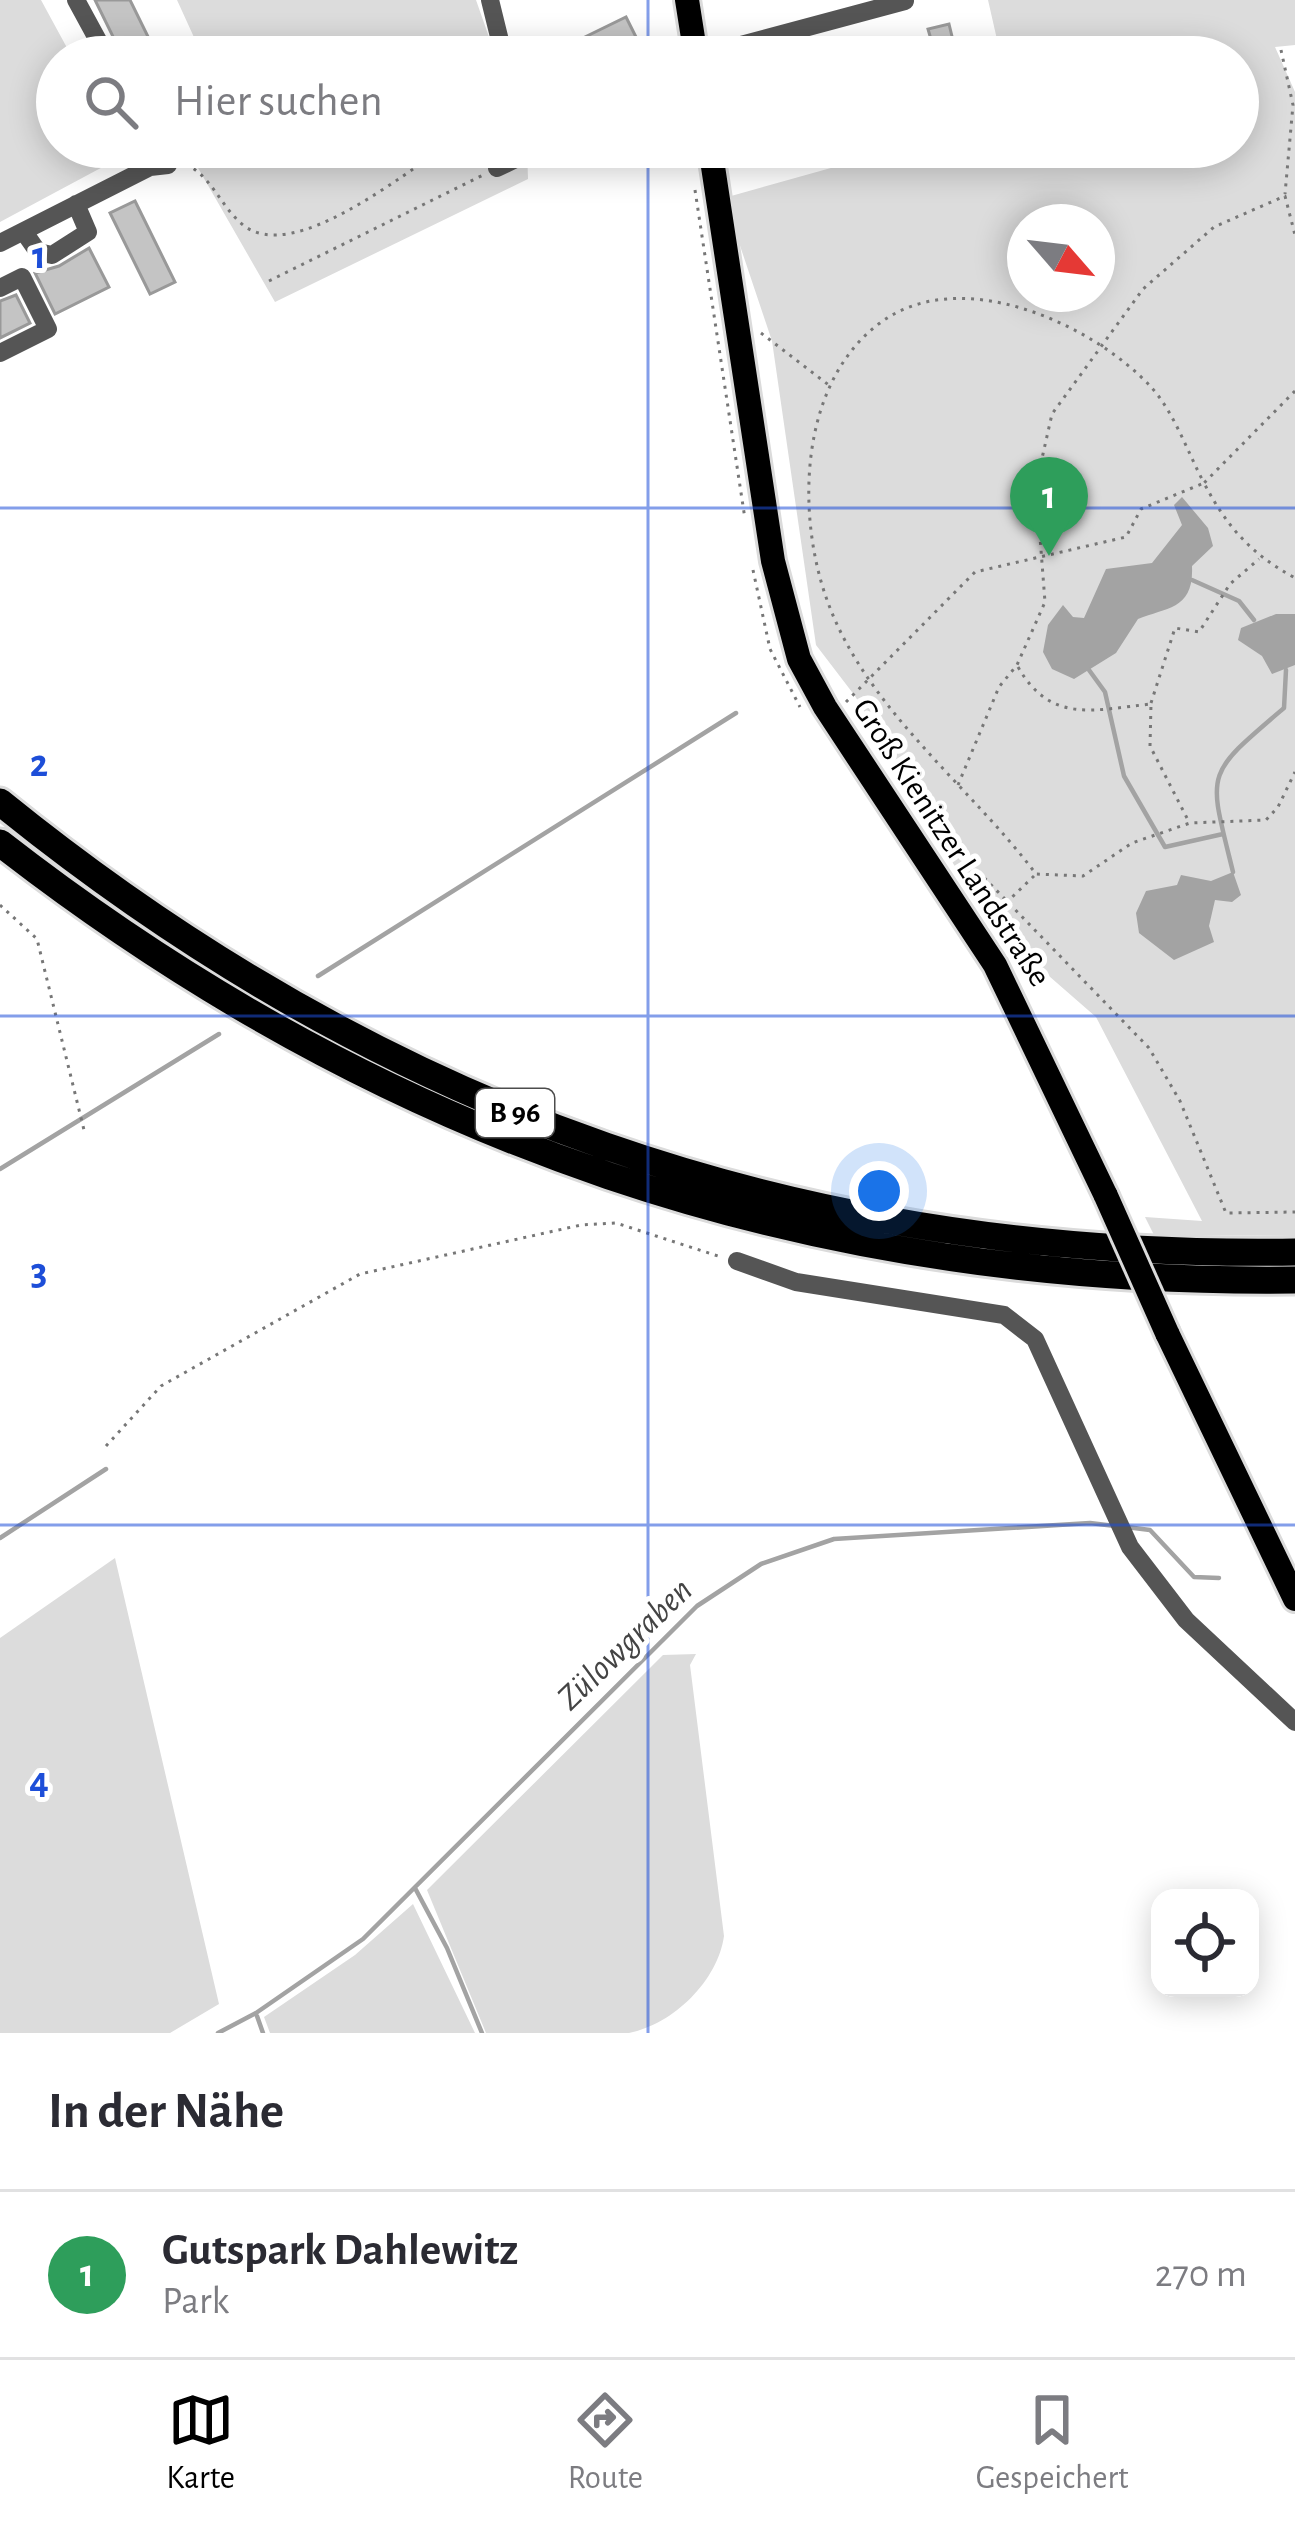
<!DOCTYPE html>
<html lang="de">
<meta charset="utf-8">
<style>
body{margin:0;font-family:"Alegreya Sans",sans-serif;background:#f2f2f3;color:#2b2b33}
.controls{position:absolute;right:36px;bottom:36px;display:grid;overflow:hidden;border-radius:24px;box-shadow:0 6px 30px #0003}
.controls button{width:108px;height:108px;display:grid;place-items:center;padding:0;border:0;border-bottom:3px solid #e1e1e2;background:#fff;color:#2b2b33;font:60px sans-serif}
.compass{position:absolute;left:1007px;top:204px;width:108px;height:108px;border-radius:50%;background:#fff;box-shadow:0 6px 30px #0003;rotate:118deg}
.you{position:absolute;left:879px;top:1191px;width:42px;height:42px;margin:-30px;border:9px solid #fff;border-radius:50%;background:#1a73e8;box-shadow:0 0 0 18px #1a73e833}
.badge{display:grid;place-items:center;width:78px;height:78px;border-radius:50%;background:#000;color:#fff;font-size:39px;font-weight:700}
.pin{position:absolute;translate:-50% -99px;filter:drop-shadow(0 3px 6px #0008)}
.pin::after{content:'';position:absolute;top:63px;width:42px;height:36px;background:inherit;clip-path:polygon(0 0,100% 0,50% 100%)}
.list{margin:0;padding:0;list-style:none}
h2{display:flex;justify-content:space-between;align-items:center;height:156px;margin:0;padding:0 48px;font-size:51px}
h2 small{font-size:39px;font-weight:400;color:#7c7c81}
.list li{display:grid;grid-template-columns:78px 1fr auto;gap:36px;align-items:center;box-sizing:border-box;height:168px;padding:0 48px;border-top:3px solid #e1e1e2}
.list b{display:block;font-size:45px;white-space:nowrap}
.list p{margin:0;font-size:39px;white-space:nowrap;color:#7c7c81}
.list em{font-size:39px;font-style:normal;color:#7c7c81}
.icon{flex:none;width:66px;height:66px;fill:none;stroke:currentColor;stroke-width:2;stroke-linecap:round;stroke-linejoin:round}
.map{position:relative;flex:none;width:1295px;height:2033px;overflow:hidden}
.search{position:absolute;background:#fff;box-shadow:0 6px 30px #0003;left:36px;right:36px;top:36px;height:132px;display:flex;align-items:center;gap:30px;box-sizing:border-box;padding:0 42px;border-radius:66px;color:#7c7c81;font-size:45px}
.sheet{height:324px;background:#fff}
nav{display:flex;justify-content:space-around;align-items:center;box-sizing:border-box;height:168px;border-top:3px solid #e1e1e2;background:#fff;font-size:33px;color:#7c7c81}
nav a{display:grid;justify-items:center;gap:6px}
nav .on{color:#000}
.map>svg:first-child{display:block}
</style>
<div class="map">
<svg width="1295" height="2033" viewBox="0 0 1295 2033">
<rect width="100%" height="100%" fill="#fff"/>
<path fill="#dcdcdc" fill-rule="evenodd" d="M0,0H41L72,57H57V147H121L125,155L0,222Z
M177,0H476L496,57H203Z
M988,0H1295V45L1275,47L1295,92V1236L1154,1235L1145,1217L1202,1221L1096,1017L988,923L855,696L816,645L772,341L724,198L906,147H1238V57H1001ZM1025,222H1097V294H1025Z
M186,147H527L528,179L275,302Z
M115,1558L219,2004L170,2033H0V1638Z
M696,1654L690,1665L724,1936C718,1980 674,2024 629,2033C586,2033 531,2033 486,2033L427,1890L663,1655Z
M413,1904L475,2033H270L264,2017L355,1955Z"/>
<path fill="#a3a3a3" d="M1182,497L1208,528L1213,546L1192,566C1194,610 1167,607 1138,619L1116,653L1074,679L1052,669L1043,652L1048,625L1063,605L1073,617L1084,618L1106,569L1152,563L1182,525L1174,505Z
M1276,614H1295V665L1272,674L1262,656L1238,640L1241,628Z
M1233,872L1241,895L1232,902L1215,900L1209,926L1214,942L1174,960L1139,933L1136,913L1146,891L1177,885L1181,875L1211,881Z"/>
<g fill="none" stroke-linecap="round" stroke-linejoin="round">
<path stroke="#a3a3a3" stroke-width="4.5" d="M1192,580L1239,601L1254,620
M1089,670L1105,692L1124,776L1165,847L1223,834
M1233,872C1208,770 1203,777 1284,708L1286,670
M318,976L736,713
M0,1169L219,1034
M1126,1527L1150,1530L1194,1577L1219,1578
M0,1538L106,1469
M415,1888L447,1948L482,2033
M257,2016L263,2033
M218,2033L256,2013L363,1939L697,1606L761,1564L834,1539L1090,1523L1115,1526"/>
</g>
<path fill="#c4c4c4" stroke="#999" stroke-width="3" d="M95,0H130L158,57H123Z
M626,17L646,57H544Z
M949,24L957,57H936L928,29Z
M885,40L890,57H809V53L848,42L849,49Z
M135,201L175,282L150,294L110,213Z
M89,248L109,287L55,314L35,273L59,266Z
M16,295L30,323L0,338V301Z"/>
<g fill="none" stroke-linecap="round" stroke-linejoin="round">
<defs>
<path id="major" d="M687,0L696,57
M710,147L773,561L799,659L825,707L995,965L1106,1196
M1167,1333L1295,1599"/>
<path id="highway" d="M0,802C382,1112 803,1260 1295,1252
M0,843C384,1142 808,1286 1295,1280"/>
</defs>
<use href="#major" stroke="#dbdbdb" stroke-width="30"/>
<use href="#highway" stroke="#dbdbdb" stroke-width="33"/>
<path stroke="#777" stroke-width="3" stroke-dasharray="3 6" stroke-linecap="butt" d="M1281,50L1293,105L1285,194
M186,164C214,179 220,206 243,225C293,265 402,174 446,147
M695,190L745,519
M269,281L483,175
M761,333L830,386
M1295,391L1204,483C1188,453 1174,412 1151,387C1093,324 960,263 880,323C799,383 796,514 827,600C866,709 969,785 1036,874L1083,876L1132,843L1190,823L1266,820L1278,807L1295,772
M753,570L770,649L800,707
M1018,667C1051,724 1093,710 1151,704L1150,746L1188,820
M846,702L975,572L1126,537L1141,509L1204,483C1227,527 1251,554 1295,578
M1151,703L1175,628L1199,632L1230,584L1259,559
M958,785L999,687L1017,665L1045,602L1036,485L1052,414L1143,289L1214,227L1285,196L1295,235
M940,848L970,863L1149,1048L1180,1101L1226,1213L1295,1212
M1006,903L1034,876
M0,905L37,939L84,1130
M106,1446L161,1386L360,1274L581,1225L616,1223L718,1256"/>
<path stroke="#555" stroke-width="18" d="M76,0L107,57
M490,0L504,57
M696,57L905,1
M497,168L540,147
M24,232L38,252L52,255L88,232L76,204
M0,243L150,167L168,165L157,147
M0,288L22,277L48,329L0,353
M737,1261L796,1282L1004,1315L1035,1339L1130,1547L1186,1620L1295,1722"/>
<use href="#major" stroke="#000" stroke-width="24"/>
<use href="#highway" stroke="#000" stroke-width="27"/>
<defs>
<path id="major-bridge" d="M1106,1196L1167,1333"/>
</defs>
<use href="#major-bridge" stroke="#dbdbdb" stroke-width="30" stroke-linecap="butt"/>
<use href="#major-bridge" stroke="#000" stroke-width="24"/>
</g>
<path fill="none" stroke="#1d4ed8" stroke-width="3" stroke-opacity="0.55" d="M648,0V57M648,147V2033M0,508H1295M0,1016H1295M0,1525H1295"/>
<g text-anchor="middle" dominant-baseline="central" stroke-width="10" stroke-linejoin="round" paint-order="stroke">
<rect fill="#fff" stroke="#4c4c4c" stroke-width="3" x="476" y="1089" width="78" height="48" rx="9"/>
<g font-size="30" font-weight="bold" fill="#000">
<text x="515" y="1113">B 96</text>
</g>
<g font-size="33" fill="#000" stroke="#fff">
<text transform="translate(951 843) rotate(57)">Groß Kienitzer Landstraße</text>
</g>
<g font-size="36" font-style="italic" fill="#444" stroke="#fff">
<text transform="translate(625 1644) rotate(-44)">Zülowgraben</text>
</g>
</g>
<g font-size="39" text-anchor="middle" font-weight="bold" fill="#1d4ed8" stroke="#fff" stroke-width="10" stroke-linejoin="round" paint-order="stroke">
<text x="39" y="268">1</text>
<text x="39" y="776">2</text>
<text x="39" y="1284">3</text>
<text x="39" y="1793">4</text>
</g>
</svg>
<div class="controls">
<button><svg class="icon" aria-label="locate" viewBox="0 0 24 24"><circle cx="12" cy="12" r="6"/><path d="M12 2v4M12 18v4M2 12h4M18 12h4"/></svg></button>
</div>
<svg class="compass" viewBox="-18 -18 36 36"><path d="M0-13l5 13h-10z" fill="#e53935"/><path d="M0 13l5-13h-10z" fill="#7c7c81"/></svg>
<div class="you"></div>
<div class="pin badge" style="left:1049px;top:556px;background:#2e9e5b">1</div>
<div class="search"><svg class="icon" aria-label="search" viewBox="0 0 24 24"><circle cx="10" cy="10" r="6"/><path d="M15 15l6 6"/></svg>Hier suchen</div>
</div>
<section class="sheet">
<h2>In der Nähe<small></small></h2>
<ul class="list">
<li><span class="badge" style="background:#2e9e5b">1</span><div><b>Gutspark Dahlewitz</b><p>Park</p></div><em>270 m</em></li>
</ul>
</section>
<nav>
<a class="on"><svg class="icon" aria-label="map" viewBox="0 0 24 24"><path d="M3 6l6-2 6 2 6-2v14l-6 2-6-2-6 2zM9 4v14M15 6v14"/></svg>Karte</a>
<a><svg class="icon" aria-label="directions" viewBox="0 0 24 24"><path d="M12 3l9 9-9 9-9-9zM9 14v-3h6M13 9l2 2-2 2"/></svg>Route</a>
<a><svg class="icon" aria-label="saved" viewBox="0 0 24 24"><path d="M7 4h10v16l-5-4-5 4z"/></svg>Gespeichert</a>
</nav>
